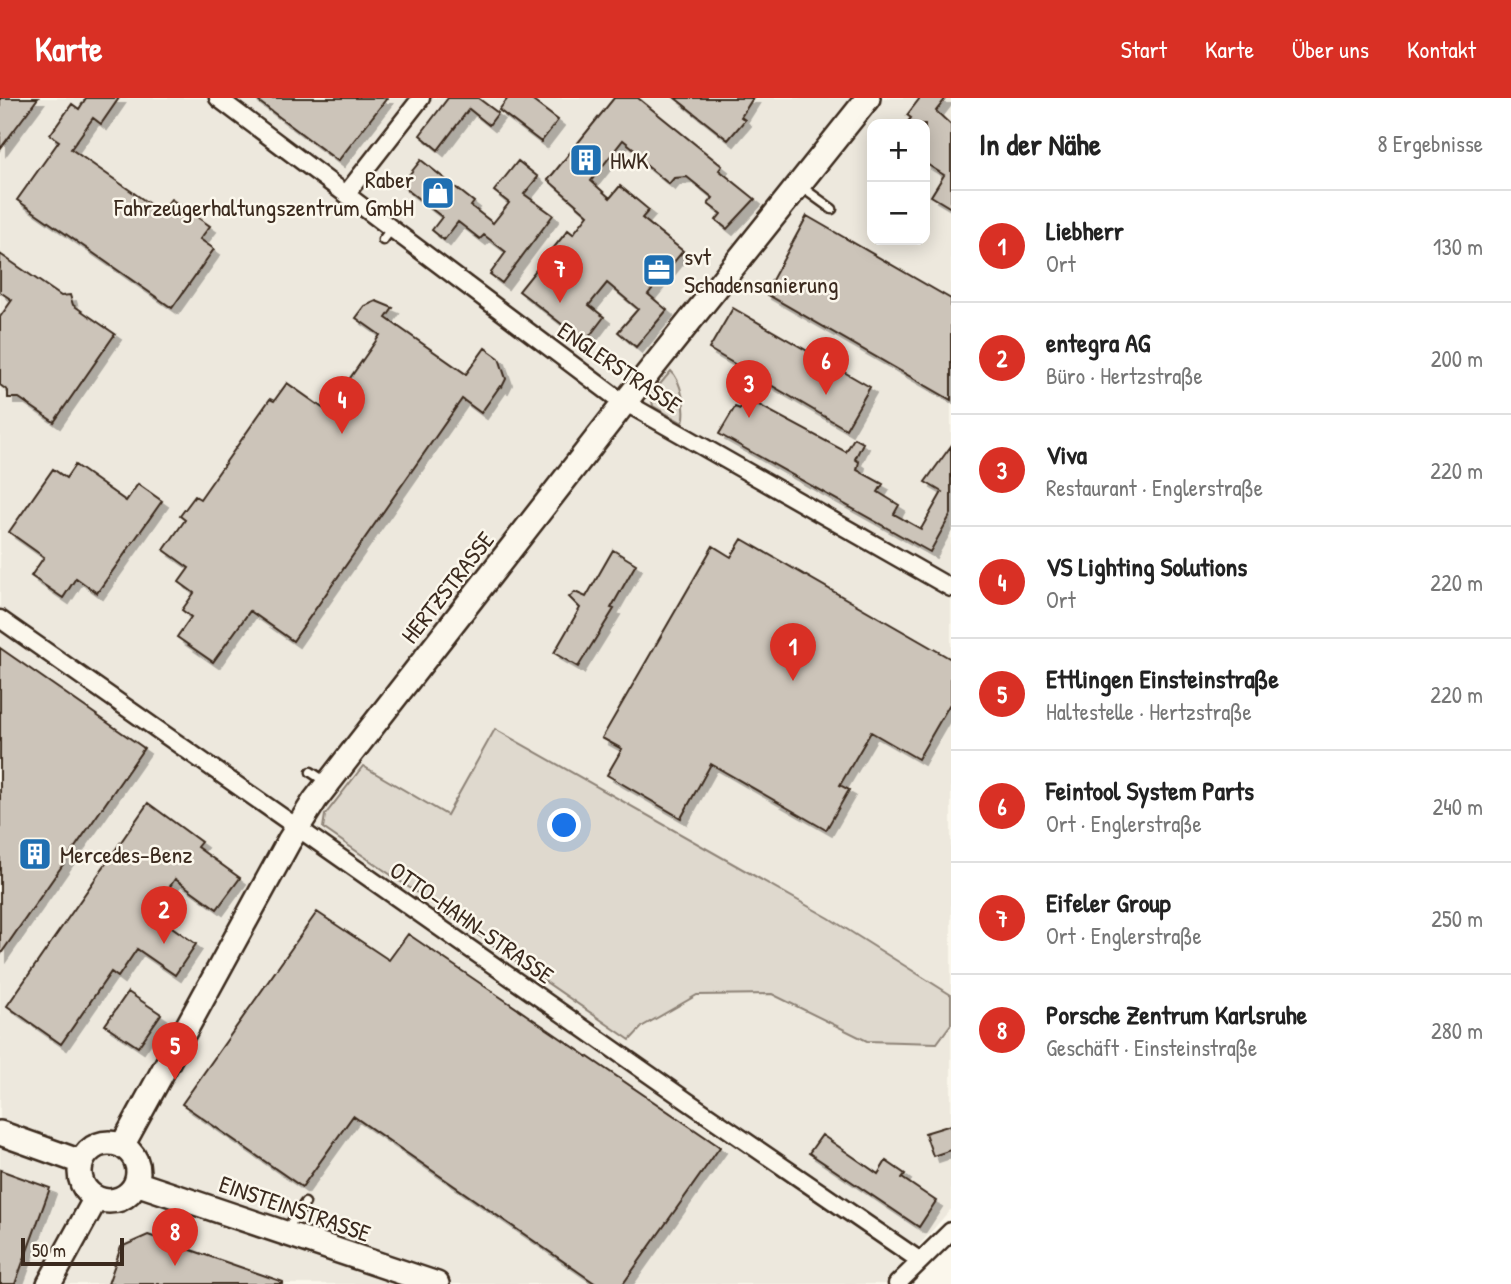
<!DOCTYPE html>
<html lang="de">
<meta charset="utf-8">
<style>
body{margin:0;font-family:"Patrick Hand",sans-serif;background:#f2f2f2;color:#222}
.controls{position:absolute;right:21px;top:21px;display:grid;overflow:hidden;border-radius:14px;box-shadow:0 4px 18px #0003}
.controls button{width:63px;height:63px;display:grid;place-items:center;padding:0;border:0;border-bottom:2px solid #e0e0e0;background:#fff;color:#222;font:35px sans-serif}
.scale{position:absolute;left:21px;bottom:18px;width:103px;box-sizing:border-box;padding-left:7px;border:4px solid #3b2a1e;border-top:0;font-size:19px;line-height:24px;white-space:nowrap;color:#3b2a1e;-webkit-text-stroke:5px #fbf7ec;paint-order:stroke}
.you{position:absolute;left:565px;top:728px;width:24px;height:24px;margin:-18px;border:5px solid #fff;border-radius:50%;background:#1a73e8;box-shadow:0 0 0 10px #1a73e833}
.badge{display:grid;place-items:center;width:46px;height:46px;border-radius:50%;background:#d93025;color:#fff;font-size:23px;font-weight:700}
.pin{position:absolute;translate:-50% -58px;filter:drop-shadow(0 2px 4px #0008)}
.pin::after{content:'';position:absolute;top:37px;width:24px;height:21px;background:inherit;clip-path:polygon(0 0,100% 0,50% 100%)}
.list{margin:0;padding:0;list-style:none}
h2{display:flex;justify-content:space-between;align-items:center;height:91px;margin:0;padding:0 28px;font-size:30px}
h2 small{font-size:23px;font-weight:400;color:#767676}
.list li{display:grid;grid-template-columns:46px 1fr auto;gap:21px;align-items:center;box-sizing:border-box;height:112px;padding:0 28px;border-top:2px solid #e0e0e0}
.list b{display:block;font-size:26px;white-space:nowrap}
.list p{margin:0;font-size:23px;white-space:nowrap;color:#767676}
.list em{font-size:23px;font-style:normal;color:#767676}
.map{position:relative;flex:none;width:951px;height:1186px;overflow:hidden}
header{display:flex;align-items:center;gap:42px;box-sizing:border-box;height:98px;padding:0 35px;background:#d93025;color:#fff}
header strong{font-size:33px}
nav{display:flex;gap:38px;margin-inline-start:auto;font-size:24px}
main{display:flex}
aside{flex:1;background:#fff}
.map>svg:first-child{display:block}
</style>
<header>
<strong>Karte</strong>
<nav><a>Start</a><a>Karte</a><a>Über uns</a><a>Kontakt</a></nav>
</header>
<main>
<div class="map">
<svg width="951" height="1186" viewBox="0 0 951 1186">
<defs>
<filter id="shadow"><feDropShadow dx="6" dy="6" stdDeviation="0" flood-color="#0004"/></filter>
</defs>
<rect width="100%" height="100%" fill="#fbf7ec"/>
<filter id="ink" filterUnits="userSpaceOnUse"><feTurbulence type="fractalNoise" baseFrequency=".0143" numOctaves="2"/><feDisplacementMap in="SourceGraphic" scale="14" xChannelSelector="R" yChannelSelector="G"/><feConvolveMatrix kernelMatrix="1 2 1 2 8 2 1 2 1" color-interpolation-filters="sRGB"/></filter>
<g filter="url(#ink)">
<path fill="#ede8dd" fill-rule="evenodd" d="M0,0H951V478L835,413L825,430L951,502V1111L885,1186H0ZM872,26H925V142H872Z"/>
<path fill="#dfd9ce" stroke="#8d8276" stroke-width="2" d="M671,273C681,282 687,312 683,325L653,308L651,297Z
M495,631L829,820L951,897V926L937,945L867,943L772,896L697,897L643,928L630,942L323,730L325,717L363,668L447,717Z"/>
<path fill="#ccc4b9" stroke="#3b2a1e" stroke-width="2" filter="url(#shadow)" d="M0,0H38L0,51Z
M86,0H119L101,26L93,20L71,51L161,114L171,101L210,128L200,141L214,151L172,210L17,102L59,43L50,37L72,6L79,11Z
M254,0H387L338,63Z
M448,0H478L498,15L489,27L469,11L438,52L420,37Z
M508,0H529L558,22L541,44L499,12Z
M614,0H638L722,68L719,72L755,101L727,131L716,122L721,116L708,106L713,100L687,79L674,80L669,86L641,63L644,59L623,42L591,83L610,100L620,88L649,112L642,120L683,153L648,196L667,212L636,249L618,234L638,211L607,185L589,207L604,219L585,244L519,193L568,132L573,136L588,117L548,82Z
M675,0H753L741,19L745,22L728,42Z
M920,0H946L936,13L951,27V110L931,98L944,77L925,65V26H906L911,20L907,17Z
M421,62L474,104L471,108L493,125L509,105L494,93L518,63L538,79L524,96L553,117L502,185L490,176L506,154L484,137L480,141L458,124L444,142L432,132L442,119L401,87Z
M807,118L951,201V302L765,195Z
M0,156L61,198L70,197L73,207L115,236L54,324L19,300H8V293L0,287V219L12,202L0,194Z
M376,203L393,210L386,220L466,276L485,250L499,260L506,281L502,289L500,288L481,315L462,301L293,543L250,513L213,564L177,539L191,519L182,512L194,495L179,484L189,470L164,452L185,422L180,418L195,398L200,401L270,301L274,303L287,285L327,313L380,237L356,220L365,208Z
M733,210L870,289L846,331L709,251Z
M746,300L846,354L854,340L863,345L855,361L859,364L857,372L883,386L878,394L899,407L894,416L921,431L942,394L925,384L951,348V416L930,454L719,336L735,309L740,311Z
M75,367L126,403L138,386L162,403L97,495L76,480L63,500L31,478L44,459L9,434L53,371L66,380Z
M742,441L951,561V604L918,661L871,634L840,687L849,692L826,732L711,666L681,720L607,677L622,651L602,640L713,448L731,459Z
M613,452L636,466L611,510L614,511L578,569L554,555L580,510L569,499L575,494L586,499Z
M0,550L144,650L0,857Z
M148,705L201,744L197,749L240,780L217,811L175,781L152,815L196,846L175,877L137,851L118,879L111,874L61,946L7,908Z
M317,814L389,862L408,836L720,1049L623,1186H596L353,1018L302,1089L182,1006Z
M128,894L161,916L138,949L105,927Z
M951,1027V1052L933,1058L925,1035Z
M822,1037L878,1076L886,1063L905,1076L902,1080L936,1103L919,1129L809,1055Z
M0,1072L50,1090L15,1186H0Z
M148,1137L283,1184V1186H108L121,1149Z"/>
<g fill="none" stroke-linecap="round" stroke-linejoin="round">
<defs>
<path id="lane" d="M800,88L832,111
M383,142L392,130
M311,674L326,684
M286,1132L305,1105"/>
<path id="street" d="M218,0L614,298L951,490
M346,96L421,0
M0,521L687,1003L919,1162
M897,1186L951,1133"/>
<path id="secondary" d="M0,1035L81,1064
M80 1074a29 29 0 1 1 58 0a29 29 0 1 1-58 0Z
M122,1048L289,743L315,702L625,304L868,0
M136,1085L437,1186
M49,1186L96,1100"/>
</defs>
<use href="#lane" stroke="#3b2a1e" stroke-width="13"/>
<use href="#street" stroke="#3b2a1e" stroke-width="21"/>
<use href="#secondary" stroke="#3b2a1e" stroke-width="28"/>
<use href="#lane" stroke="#fbf7ec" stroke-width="8"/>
<use href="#street" stroke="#fbf7ec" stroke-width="16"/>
<use href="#secondary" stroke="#fbf7ec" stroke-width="23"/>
</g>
</g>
<defs>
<symbol id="building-square" viewBox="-11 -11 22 22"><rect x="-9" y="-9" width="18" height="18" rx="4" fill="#1f6fb2" stroke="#fbf7ec"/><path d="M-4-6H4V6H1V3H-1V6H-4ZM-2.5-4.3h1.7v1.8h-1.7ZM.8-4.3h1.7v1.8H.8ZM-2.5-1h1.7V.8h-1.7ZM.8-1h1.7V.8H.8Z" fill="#fff"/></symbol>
<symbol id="shop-square" viewBox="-11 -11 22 22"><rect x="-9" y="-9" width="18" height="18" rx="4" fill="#1f6fb2" stroke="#fbf7ec"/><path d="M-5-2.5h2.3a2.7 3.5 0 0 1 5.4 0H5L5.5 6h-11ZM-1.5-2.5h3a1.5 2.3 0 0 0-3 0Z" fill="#fff"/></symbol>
<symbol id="office-square" viewBox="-11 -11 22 22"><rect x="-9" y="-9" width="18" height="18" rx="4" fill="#1f6fb2" stroke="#fbf7ec"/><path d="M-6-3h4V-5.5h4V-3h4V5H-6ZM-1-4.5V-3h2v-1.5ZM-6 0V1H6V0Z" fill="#fff"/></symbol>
</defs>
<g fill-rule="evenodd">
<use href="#building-square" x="567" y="43" width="38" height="38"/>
<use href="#shop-square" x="419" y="76" width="38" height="38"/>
<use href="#office-square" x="640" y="153" width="38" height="38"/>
<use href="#building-square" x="16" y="737" width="38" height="38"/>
</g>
<g text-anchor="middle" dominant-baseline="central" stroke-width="5" stroke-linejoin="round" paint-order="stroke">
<g font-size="24" fill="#3b2a1e" stroke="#fbf7ec" text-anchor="start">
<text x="610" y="62">HWK</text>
<text x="414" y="81" text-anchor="end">Raber<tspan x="414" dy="28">Fahrzeugerhaltungszentrum GmbH</tspan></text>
<text x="684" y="158">svt<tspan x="684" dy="28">Schadensanierung</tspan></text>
<text x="60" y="756">Mercedes-Benz</text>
</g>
<g font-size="24" fill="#3b2a1e" stroke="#fbf7ec">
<text transform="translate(620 269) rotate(34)">ENGLERSTRASSE</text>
<text transform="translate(447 489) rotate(-52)">HERTZSTRASSE</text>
<text transform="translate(472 824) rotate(35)">OTTO-HAHN-STRASSE</text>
<text transform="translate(295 1110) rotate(19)">EINSTEINSTRASSE</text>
</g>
</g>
</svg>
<div class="controls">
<button>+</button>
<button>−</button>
</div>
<div class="scale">50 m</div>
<div class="you"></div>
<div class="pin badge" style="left:793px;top:583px">1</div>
<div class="pin badge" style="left:164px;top:846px">2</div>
<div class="pin badge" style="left:749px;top:320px">3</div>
<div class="pin badge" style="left:342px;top:336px">4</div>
<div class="pin badge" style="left:175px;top:982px">5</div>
<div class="pin badge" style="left:826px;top:297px">6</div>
<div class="pin badge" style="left:560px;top:205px">7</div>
<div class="pin badge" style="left:175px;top:1168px">8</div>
</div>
<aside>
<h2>In der Nähe<small>8 Ergebnisse</small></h2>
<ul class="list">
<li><span class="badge">1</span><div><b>Liebherr</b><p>Ort</p></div><em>130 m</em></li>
<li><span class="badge">2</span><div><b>entegra AG</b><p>Büro · Hertzstraße</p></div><em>200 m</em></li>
<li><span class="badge">3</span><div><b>Viva</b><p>Restaurant · Englerstraße</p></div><em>220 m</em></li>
<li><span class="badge">4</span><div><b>VS Lighting Solutions</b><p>Ort</p></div><em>220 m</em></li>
<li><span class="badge">5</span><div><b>Ettlingen Einsteinstraße</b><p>Haltestelle · Hertzstraße</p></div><em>220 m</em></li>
<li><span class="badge">6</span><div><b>Feintool System Parts</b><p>Ort · Englerstraße</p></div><em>240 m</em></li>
<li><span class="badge">7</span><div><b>Eifeler Group</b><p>Ort · Englerstraße</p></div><em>250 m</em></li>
<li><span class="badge">8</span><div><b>Porsche Zentrum Karlsruhe</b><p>Geschäft · Einsteinstraße</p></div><em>280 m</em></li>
</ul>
</aside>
</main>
